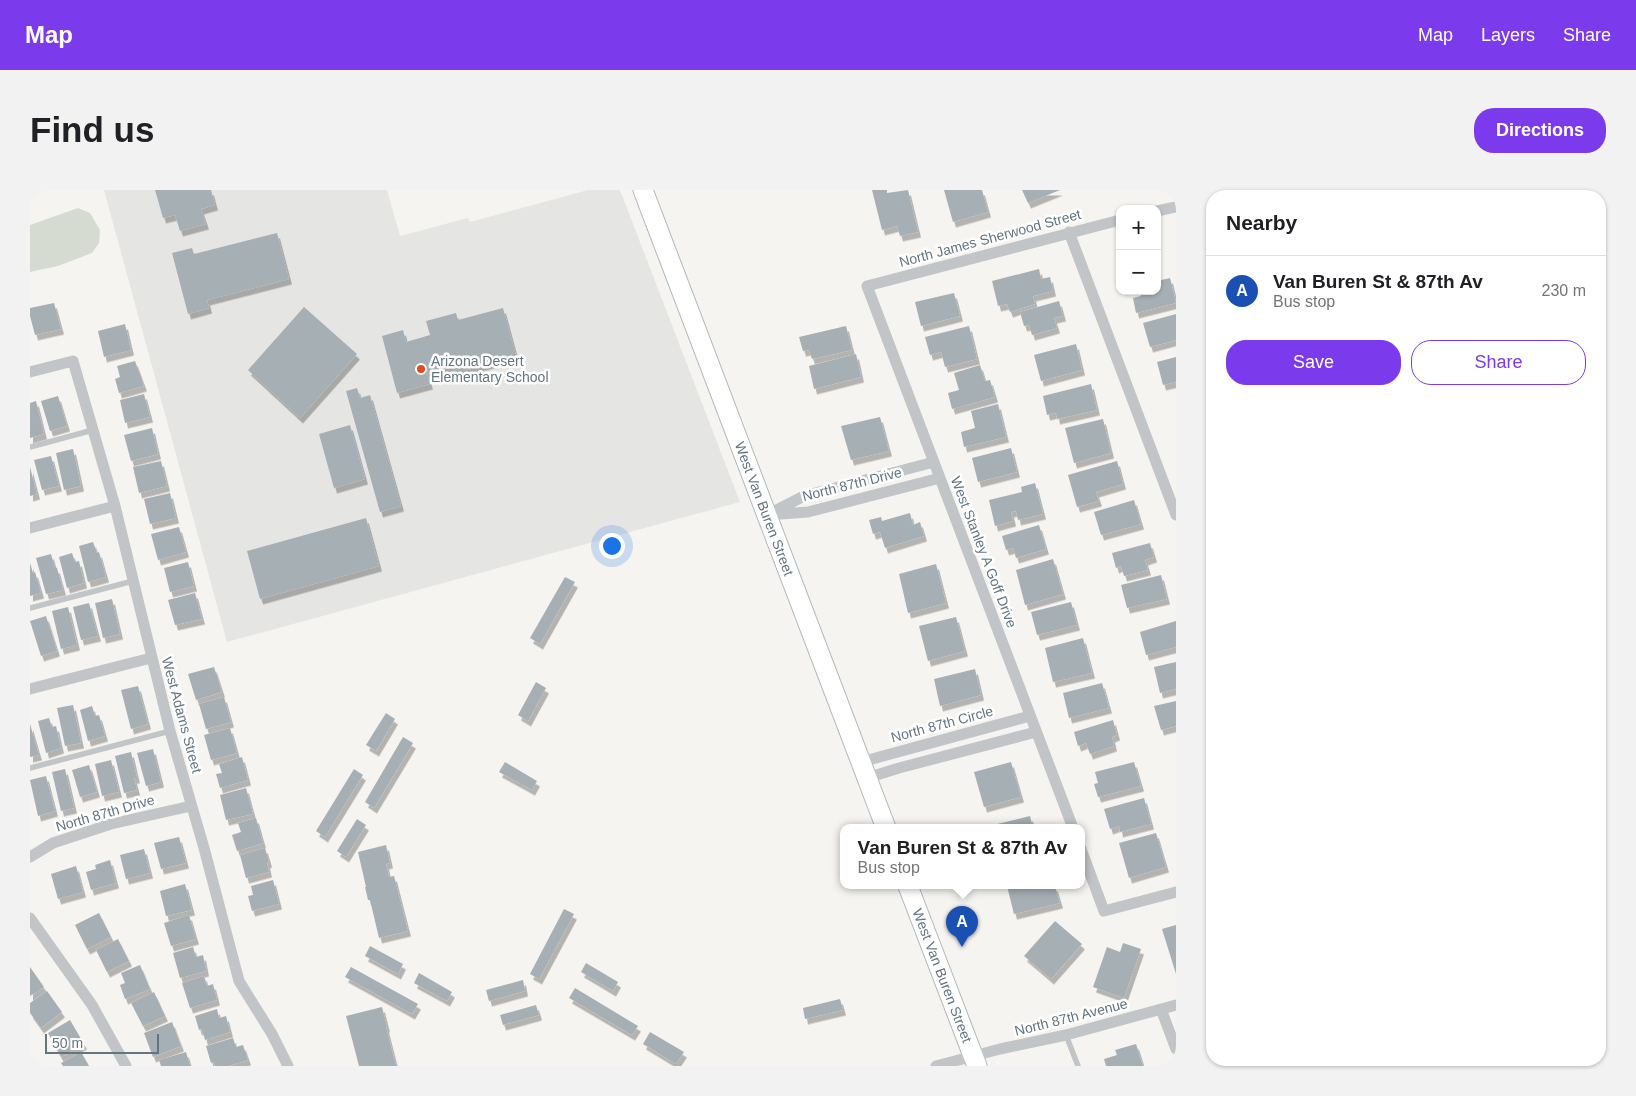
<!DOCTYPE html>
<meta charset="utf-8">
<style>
body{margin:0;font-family:Arial,sans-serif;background:#f2f2f2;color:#202124}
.controls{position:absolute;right:15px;top:15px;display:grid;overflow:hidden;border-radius:10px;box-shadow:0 1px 4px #0004}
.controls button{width:45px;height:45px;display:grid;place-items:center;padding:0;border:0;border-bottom:1px solid #e0e0e0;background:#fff;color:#202124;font:25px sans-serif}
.scale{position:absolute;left:15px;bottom:12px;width:114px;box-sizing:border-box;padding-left:5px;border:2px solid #627582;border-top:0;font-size:14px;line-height:18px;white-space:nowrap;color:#627582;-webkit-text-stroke:4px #fff;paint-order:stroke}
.you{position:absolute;left:581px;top:355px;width:18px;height:18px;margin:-12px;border:4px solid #fff;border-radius:50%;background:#1a73e8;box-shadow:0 0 0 8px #1a73e833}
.badge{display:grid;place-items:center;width:32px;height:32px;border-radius:50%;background:#7c3aed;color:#fff;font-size:16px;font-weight:700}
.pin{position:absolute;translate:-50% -41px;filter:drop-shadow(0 1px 2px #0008)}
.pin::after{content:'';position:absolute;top:26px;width:18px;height:15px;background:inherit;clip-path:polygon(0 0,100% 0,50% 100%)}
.popup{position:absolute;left:810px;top:634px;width:245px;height:65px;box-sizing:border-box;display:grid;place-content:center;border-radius:10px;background:#fff;filter:drop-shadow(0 1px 4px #0005);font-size:16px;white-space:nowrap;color:#757577}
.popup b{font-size:19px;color:#202124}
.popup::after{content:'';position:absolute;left:50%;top:100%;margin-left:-10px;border:10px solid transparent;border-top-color:#fff}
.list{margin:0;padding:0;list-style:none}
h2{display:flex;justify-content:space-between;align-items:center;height:65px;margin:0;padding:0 20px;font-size:21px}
h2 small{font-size:16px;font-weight:400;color:#757577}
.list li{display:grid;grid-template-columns:32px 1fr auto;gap:15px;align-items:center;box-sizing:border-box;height:70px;padding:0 20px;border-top:1px solid #e0e0e0}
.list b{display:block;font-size:19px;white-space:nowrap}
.list p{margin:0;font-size:16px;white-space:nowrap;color:#757577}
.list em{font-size:16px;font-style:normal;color:#757577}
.actions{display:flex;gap:10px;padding:15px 20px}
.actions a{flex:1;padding:11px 0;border:1px solid #7c3aed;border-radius:20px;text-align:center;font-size:18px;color:#7c3aed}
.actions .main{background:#7c3aed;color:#fff}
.map{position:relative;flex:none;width:1146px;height:876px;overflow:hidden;border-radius:20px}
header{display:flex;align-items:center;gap:30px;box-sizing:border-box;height:70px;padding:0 25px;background:#7c3aed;color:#fff}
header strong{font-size:24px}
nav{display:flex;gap:28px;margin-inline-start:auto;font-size:18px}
.intro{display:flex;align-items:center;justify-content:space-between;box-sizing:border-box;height:120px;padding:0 30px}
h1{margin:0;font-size:35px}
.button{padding:12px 22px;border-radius:20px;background:#7c3aed;color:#fff;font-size:18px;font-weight:700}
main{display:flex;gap:30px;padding:0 30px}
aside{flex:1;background:#fff;border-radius:20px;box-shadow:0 1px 4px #0004}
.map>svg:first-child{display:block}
</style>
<header>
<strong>Map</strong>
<nav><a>Map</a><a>Layers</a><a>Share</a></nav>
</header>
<div class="intro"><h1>Find us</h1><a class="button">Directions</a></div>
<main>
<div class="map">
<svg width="1146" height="876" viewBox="0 0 1146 876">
<defs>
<filter id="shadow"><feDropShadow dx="3" dy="5.5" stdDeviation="0" flood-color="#0004"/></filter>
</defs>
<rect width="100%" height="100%" fill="#f5f4f0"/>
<path fill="#e5e6e4" d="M74,0H357L370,46L438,28L440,32L558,0H590L710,312L197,452Z"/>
<path fill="#d5dbd1" d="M48,18L60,23L70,40L69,53L62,63L28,76L0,82V35Z"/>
<path fill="#a6afb4" filter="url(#shadow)" d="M125,0H181L185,15L171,19L176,34L150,41L145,25L133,28Z
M842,0H857V3L878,0L888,42L870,46L867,36L852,40Z
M914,0H952L958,22L923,32Z
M992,0H1030L998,13Z
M247,43L259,89L177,110L179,118L158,124L142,63L162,58L164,64Z
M1009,79L1011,89L1020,87L1023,101L1003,106L1005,114L980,122L977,114L968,116L962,91Z
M1140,88L1146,113L1106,123L1103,108L1111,106L1109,101H1127V91Z
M924,103L930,126L891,136L885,112Z
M1029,111L1033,126L1024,128L1027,138L1002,145L999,135L994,136L990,122Z
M24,113L31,139L5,145L0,126V118Z
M274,117L327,164L270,228L218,180Z
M473,118L486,166L425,183L423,176L397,184L400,194L367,203L352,146L373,140L376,152L400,145L396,131L426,123L428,130Z
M1146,124V150L1120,157L1113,133Z
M95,134L101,160L74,167L68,141Z
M816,136L822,160L782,169L779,160L773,161L769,147Z
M939,136L947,169L915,177L911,162L900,165L895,147Z
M1046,154L1052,180L1011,191L1004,165Z
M826,164L831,187L784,199L779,176Z
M1146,167V192L1133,195L1127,172Z
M105,171L114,196L89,203L85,189L90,187L87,176Z
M950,175L955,191L960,190L965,207L922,219L918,203L929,200L924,183Z
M1061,194L1067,220L1027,229L1026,223L1017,225L1013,206Z
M327,198L330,208L340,205L371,316L350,322L316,201Z
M114,204L120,227L95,233L90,210Z
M28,206L37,236L20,241L11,211Z
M6,211L14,244L0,248V213Z
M968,214L976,247L934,257L931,242L945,238L941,221Z
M850,227L859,261L821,270L811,236Z
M1073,229L1081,263L1044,273L1035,238Z
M320,235L335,289L304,298L289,244Z
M122,238L128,264L101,271L94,245Z
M981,258L987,282L948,292L942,268Z
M43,259L51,296L34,300L26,263Z
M21,266L29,296L12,300L4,270Z
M131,271L137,296L109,303L103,277Z
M1087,271L1093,294L1066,302L1069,311L1047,317L1038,285Z
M0,277L7,304L0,306Z
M1005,293L1013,324L988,330L986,321L981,322L983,331L965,336L959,310L992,302L991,297Z
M140,303L146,328L120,334L114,309Z
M1104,310L1111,334L1071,345L1064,322Z
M880,323L883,335L890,332L894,346L855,358L850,342L843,344L839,330L851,327L852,331Z
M336,328L349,376L230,409L217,361Z
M1009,335L1016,359L986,368L983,358L976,360L972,346Z
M149,337L156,362L128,370L121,344Z
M63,352L67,363L69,362L76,387L58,392L49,356Z
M1120,353L1124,367L1115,370L1118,380L1094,386L1091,376L1086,378L1082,363Z
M42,363L45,372L49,371L54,393L37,398L29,367Z
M21,364L25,378H27L33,400L16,404L6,368Z
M1023,369L1033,404L995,415L986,380Z
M158,372L164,396L140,402L134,378Z
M0,373L3,383L5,382L11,403L0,406Z
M906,374L916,413L878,423L869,384Z
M1131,385L1137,409L1097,418L1091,395Z
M535,387L545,392L510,454L500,448Z
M165,403L172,429L145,435L138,410Z
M82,409L90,444L73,448L65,413Z
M1041,412L1047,435L1007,445L1001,422Z
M59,413L68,446L51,450L43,417Z
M38,417L47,455L31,459L22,421Z
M16,426L27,461L11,466L0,431Z
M926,427L935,461L898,471L889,436Z
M1146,431V457L1116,465L1110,442Z
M1053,448L1062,483L1023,492L1015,458Z
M1146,472V499L1130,503L1124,477Z
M184,477L192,502L166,510L158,484Z
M945,479L951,505L910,516L904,489Z
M506,492L516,498L498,531L488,525Z
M1072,493L1079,518L1039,528L1033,503Z
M108,496L118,534L101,539L91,500Z
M194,507L201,532L176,539L169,514Z
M1146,511V536L1131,540L1124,516Z
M43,515L51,553L35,556L27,518Z
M62,516L65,526L69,525L75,546L58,551L50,520Z
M356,523L365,529L346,561L336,555Z
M19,528L22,537L26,536L31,558L16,563L8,531Z
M1083,530L1087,545L1082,547L1084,556L1060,564L1056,553L1048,556L1044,542Z
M0,534L9,565L0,567Z
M200,538L207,563L181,570L174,545Z
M373,547L383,553L344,618L335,612Z
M123,559L131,592L116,596L107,563Z
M101,562L107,588H104L107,600L94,603L85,566Z
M212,567L218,590L190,598L186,584L192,583L189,574Z
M81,570L89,602L72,606L65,574Z
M475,572L507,591L502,600L469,582Z
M981,572L991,607L954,617L944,582Z
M1104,572L1111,596L1068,607L1064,594L1068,593L1065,582Z
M59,575L67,602L50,607L42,580Z
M35,579L44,618L31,621L22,582Z
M324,579L333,585L295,647L286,641Z
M16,586L25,621L8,626L0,590Z
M216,598L223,624L196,630L190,605Z
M1114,608L1121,634L1090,642L1089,636L1080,639L1074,619Z
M1000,626L1003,638H960L959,636Z
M226,628L233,653L207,661L202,645L211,642L208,633Z
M327,629L336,635L316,667L307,661Z
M1126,643L1136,677L1099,688L1089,653Z
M149,647L156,673L131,679L124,653Z
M356,655L360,673L356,674L359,687L364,686L378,741L349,748L340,710H338L335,697H336L328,662Z
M235,658L239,672L237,673L239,682L216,688L210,665Z
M114,659L120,683L96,689L90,665Z
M80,670L86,693L61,700L56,682L66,679L65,675Z
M46,676L53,702L28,709L21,684Z
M243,690L249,714L222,721L218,706L223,705L221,696Z
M155,694L162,720L136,726L130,701Z
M977,696H1025L1030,713L984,724Z
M534,719L544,724L509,789L500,784Z
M69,723L81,747L57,759L45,735Z
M159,725L166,749L141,756L134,733Z
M1025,731L1052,754L1021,789L994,766Z
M1146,735V784L1132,739Z
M88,749L99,771L77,782L66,760Z
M1093,753L1111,759L1094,808L1063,797L1077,757L1090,762Z
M340,756L373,774L368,784L335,766Z
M163,757L166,767L173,765L176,781L150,788L143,763Z
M556,773L588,792L583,801L551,782Z
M110,775L120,799L95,809L90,795L95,793L91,783Z
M0,777L14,797L0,806Z
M321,777L388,814L382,824L315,787Z
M389,783L422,802L417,811L384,793Z
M174,786L177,796L183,794L187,810L160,818L152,793Z
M493,790L495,801L459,811L456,800Z
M545,798L608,836L602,845L539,808Z
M17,801L32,822L11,838L0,823V813Z
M124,802L135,826L113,836L101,813Z
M810,809L813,820L775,829L773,818Z
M506,815L509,825L473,835L470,825Z
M352,817L357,837H356L366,876H329L316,826Z
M187,819L189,828L196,826L200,842L175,850L172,839L169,840L165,826Z
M40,830L54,854L31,867L18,843Z
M142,832L151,856L123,867L114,843Z
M620,842L654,862L646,874L613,854Z
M203,848L206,857L213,855L218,870L198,876H185L184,872L181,873L176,856Z
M1106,854L1113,876H1076L1074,869L1087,865L1085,860Z
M51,862L59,876H33L31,873Z
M156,862L160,876H131L129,870Z"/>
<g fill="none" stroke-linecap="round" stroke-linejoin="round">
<defs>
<g id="primary">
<path id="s1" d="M613,0L856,638"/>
<path id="s2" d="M878,696L947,876"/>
</g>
</defs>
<use href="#primary" stroke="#b2b7ba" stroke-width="21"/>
<path stroke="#c1c5c8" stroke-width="5.5" d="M0,257L63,240
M0,418L103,391
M0,578L140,541
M1036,845L1048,876"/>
<path stroke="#c1c5c8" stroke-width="11" d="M1127,21L1146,17
M1039,42L1146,325
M0,182L43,171L85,316L140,541L174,658L209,791L242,844L258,876
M741,323L774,306L904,272
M737,325L778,322L910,288
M0,338L85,316
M0,499L121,468
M831,572L1000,526
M837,588L869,578L1006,542
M1043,638L837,96L1090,30
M1051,659L1074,721L1146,702
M0,667L23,653L81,634L161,616
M0,728L62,815L96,876
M1131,819L1146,859
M906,876L970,859L1036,845L1146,815"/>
<use href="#primary" stroke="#fff" stroke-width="19"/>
</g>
<circle fill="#e7491e" stroke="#fff" stroke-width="2" cx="391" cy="179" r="5"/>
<g text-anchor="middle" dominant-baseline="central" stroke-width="5" stroke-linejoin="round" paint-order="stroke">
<g font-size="14" fill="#627582" stroke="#fff">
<text transform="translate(960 48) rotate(-15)">North James Sherwood Street</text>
<text transform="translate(822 294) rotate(-14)">North 87th Drive</text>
<text stroke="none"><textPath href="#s1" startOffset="341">West Van Buren Street</textPath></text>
<text transform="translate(954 362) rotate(69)">West Stanley A Goff Drive</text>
<text transform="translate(152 525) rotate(75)">West Adams Street</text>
<text transform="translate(912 534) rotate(-15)">North 87th Circle</text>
<text transform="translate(75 623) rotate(-16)">North 87th Drive</text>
<text stroke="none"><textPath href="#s2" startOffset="96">West Van Buren Street</textPath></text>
<text transform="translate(1041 827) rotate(-14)">North 87th Avenue</text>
</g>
<g font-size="14" fill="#627582" stroke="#fff" text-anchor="start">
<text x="401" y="171">Arizona Desert<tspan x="401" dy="16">Elementary School</tspan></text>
</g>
</g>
</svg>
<div class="controls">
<button>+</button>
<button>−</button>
</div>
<div class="scale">50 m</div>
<div class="you"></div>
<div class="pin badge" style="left:932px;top:757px;background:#1a4fb4">A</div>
<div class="popup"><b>Van Buren St &amp; 87th Av</b>Bus stop</div>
</div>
<aside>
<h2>Nearby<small></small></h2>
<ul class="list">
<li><span class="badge" style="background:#1a4fb4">A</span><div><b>Van Buren St &amp; 87th Av</b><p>Bus stop</p></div><em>230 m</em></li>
</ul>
<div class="actions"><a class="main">Save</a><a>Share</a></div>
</aside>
</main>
